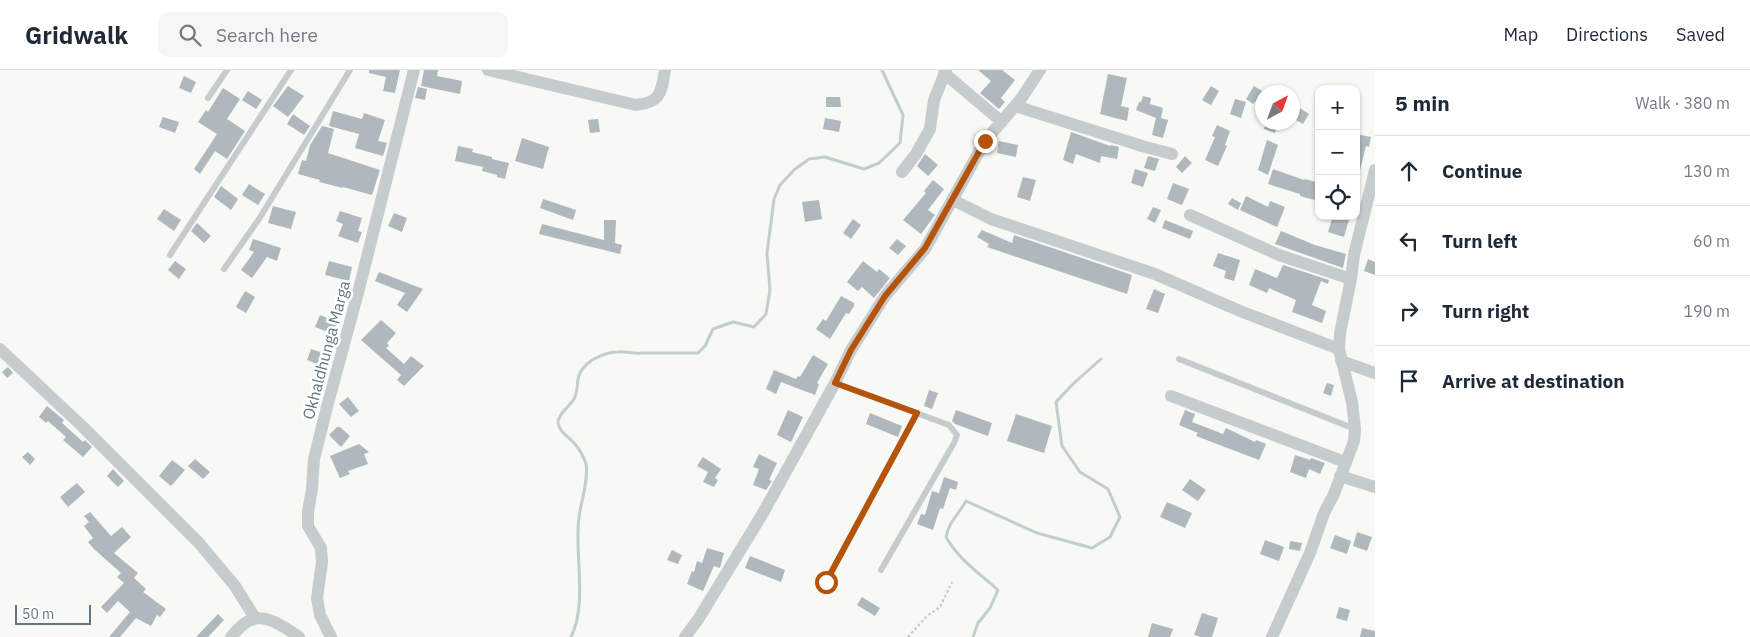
<!DOCTYPE html>
<meta charset="utf-8">
<style>
body{margin:0;font-family:"IBM Plex Sans",sans-serif;background:#f6f6f7;color:#1f2937}
.controls{position:absolute;right:15px;top:15px;display:grid;overflow:hidden;border-radius:10px;box-shadow:0 1px 4px #0004}
.controls button{width:45px;height:45px;display:grid;place-items:center;padding:0;border:0;border-bottom:1px solid #e0e1e3;background:#fff;color:#1f2937;font:25px sans-serif}
.compass{position:absolute;left:1255px;top:15px;width:45px;height:45px;border-radius:50%;background:#fff;box-shadow:0 1px 4px #0004;rotate:41deg}
.scale{position:absolute;left:15px;bottom:12px;width:76px;box-sizing:border-box;padding-left:5px;border:2px solid #607683;border-top:0;font-size:14px;line-height:18px;white-space:nowrap;color:#607683;-webkit-text-stroke:4px #fff;paint-order:stroke}
.stop{position:absolute;width:15px;height:15px;margin:-11px;border:4px solid #b45309;border-radius:50%;background:#fff}
.stop.end{background:#b45309;border-color:#fff;box-shadow:0 1px 5px #0008}
.list{margin:0;padding:0;list-style:none}
h2{display:flex;justify-content:space-between;align-items:center;height:65px;margin:0;padding:0 20px;font-size:21px}
h2 small{font-size:16px;font-weight:400;color:#747a83}
.list li{display:grid;grid-template-columns:32px 1fr auto;gap:15px;align-items:center;box-sizing:border-box;height:70px;padding:0 20px;border-top:1px solid #e0e1e3}
.list b{display:block;font-size:19px;white-space:nowrap}
.list em{font-size:16px;font-style:normal;color:#747a83}
.icon{flex:none;width:28px;height:28px;fill:none;stroke:currentColor;stroke-width:2;stroke-linecap:round;stroke-linejoin:round}
.map{position:relative;flex:none;width:1375px;height:567px;overflow:hidden}
header{display:flex;align-items:center;gap:30px;box-sizing:border-box;height:70px;padding:0 25px;background:#fff;border-bottom:1px solid #e0e1e3}
header strong{font-size:24px}
nav{display:flex;gap:28px;margin-inline-start:auto;font-size:18px}
.search{width:350px;height:45px;background:#f6f6f7;display:flex;align-items:center;gap:12px;box-sizing:border-box;padding:0 18px;border-radius:10px;color:#747a83;font-size:19px}
main{display:flex}
aside{flex:1;background:#fff}
.map>svg:first-child{display:block}
</style>
<header>
<strong>Gridwalk</strong>
<div class="search"><svg class="icon" aria-label="search" viewBox="0 0 24 24"><circle cx="10" cy="10" r="6"/><path d="M15 15l6 6"/></svg>Search here</div>
<nav><a>Map</a><a>Directions</a><a>Saved</a></nav>
</header>
<main>
<div class="map">
<svg width="1375" height="567" viewBox="0 0 1375 567">
<rect width="100%" height="100%" fill="#f8f8f5"/>
<g fill="none" stroke-linecap="round" stroke-linejoin="round">
<path stroke="#c1cdd1" stroke-width="3" d="M571,567C588,532 574,485 579,447C581,432 589,408 586,394C584,387 579,379 575,374C569,367 560,363 558,353C557,345 570,336 574,329C580,318 574,308 584,297C592,288 607,282 618,282C626,281 633,284 641,283C660,283 679,283 698,283L705,276L713,259L733,252L754,257L766,244L770,220L767,183L774,129L780,115L794,100L809,89L825,87L864,99L879,93L900,73L903,45L882,0
M973,567L978,553L990,538L998,520C978,502 960,491 946,467C948,453 959,444 966,431L1037,463L1092,478L1110,467L1120,447L1108,419L1080,402L1062,376L1056,332L1074,313L1101,289"/>
</g>
<path fill="#aeb8bd" d="M369,0H400L395,23L383,21L386,7L369,3Z
M424,0H438L437,6L462,11L460,24L421,16Z
M978,0H1002L1015,10L1001,28L1005,32L999,39L980,23L991,11Z
M1108,4L1127,8L1121,36L1129,38L1127,51L1100,44Z
M184,6L196,12L191,23L179,18Z
M288,16L304,26L288,47L273,36Z
M1211,16L1219,21L1211,35L1202,30Z
M1254,16L1262,21V36L1255,31L1253,34L1246,29Z
M418,17L427,19L425,30L415,28Z
M223,18L240,29L227,49L245,61L227,89L215,81L200,104L194,99L217,64L198,52L206,40L208,42Z
M248,21L262,30L256,39L242,30Z
M1143,26L1151,28L1150,34L1163,38L1161,48L1168,50L1163,68L1152,65L1156,48L1136,40L1139,32H1141Z
M826,27H840L841,37H826Z
M1235,29L1246,32L1241,48L1230,44Z
M1292,33L1309,44L1303,54L1292,48Z
M333,41L362,49L364,43L385,50L378,71L387,73L383,86L355,78L359,64L329,56Z
M293,44L310,56L304,65L287,54Z
M163,47L179,52L175,63L159,57Z
M825,48L841,51L839,62L823,59Z
M598,49L600,62L590,63L588,50Z
M1266,52H1279L1275,63L1264,59Z
M1217,55L1230,61L1225,75L1227,76L1218,96L1205,90L1215,67L1212,66Z
M322,56L334,59L328,83L380,100L372,125L343,117V118L319,112L320,110L298,104L302,90L306,91L310,75Z
M1071,62L1110,76L1111,75L1119,77L1117,89L1101,86L1100,93L1076,84L1073,94L1063,90Z
M1356,64L1371,67L1369,77L1366,76L1359,104L1356,103Z
M522,68L549,77L543,99L515,91Z
M1267,70L1278,75L1268,105L1258,100Z
M999,71L1018,75L1016,87L997,83Z
M458,76L473,79L472,82L492,87V89L509,93L505,109L497,107V105L482,101L483,97L455,91Z
M925,84L938,95L928,106L917,96Z
M1148,86L1159,89L1155,101L1144,98Z
M1185,86L1192,93L1182,103L1176,97Z
M1135,99L1148,103L1143,117L1131,113Z
M1273,99L1304,110L1305,109L1319,113L1315,130L1300,126V124L1268,114Z
M1023,107L1036,110L1030,131L1017,127Z
M933,110L944,119L928,140L935,145L921,164L903,150L926,123L924,121Z
M1173,113L1189,119L1182,135L1167,129Z
M249,114L265,124L258,135L242,125Z
M221,116L238,129L231,140L214,127Z
M1246,126L1268,137L1270,131L1285,137L1277,157L1240,140Z
M1232,128L1241,133L1238,140L1228,134Z
M543,129L576,140L573,150L540,138Z
M819,130L822,149L805,152L802,132Z
M273,136L296,142L291,159L268,153Z
M1153,137L1161,140L1155,153L1147,149Z
M164,139L181,150L174,161L157,149Z
M340,141L362,148L358,161L362,162L358,173L338,166L343,154L336,151Z
M394,143L407,148L402,162L388,156Z
M1333,146H1350L1344,167L1328,162Z
M853,149L861,155L851,169L843,163Z
M604,150H616L615,173L622,175L620,184L539,164L542,154L604,170Z
M1165,150L1193,161L1190,169L1162,158Z
M197,153L211,166L204,173L191,161Z
M982,160L1012,173L1014,165L1132,205L1127,224L987,177L989,174L977,167Z
M1281,161L1315,175L1346,184L1343,198L1275,174Z
M253,169L281,178L277,191L267,187L252,208L241,200L254,182L249,180Z
M897,169L906,176L898,185L889,178Z
M1218,183L1240,190L1234,211L1224,208L1226,201L1213,196Z
M1368,189L1375,192V205L1364,201Z
M175,191L186,199L179,209L168,200Z
M329,191L352,197L349,211L325,205Z
M863,191L877,202L879,199L890,208L874,228L862,217L858,221L847,212Z
M1283,195L1329,210L1328,214L1321,211L1312,235L1326,241L1322,253L1292,242L1296,230L1269,218L1267,223L1249,215L1255,199L1277,208Z
M379,202L423,219L407,242L397,235L405,223L375,211Z
M1154,219L1165,224L1158,243L1146,239Z
M245,221L255,227L246,243L236,237Z
M841,226L854,233V236L849,244L846,243L830,269L816,259L823,249L826,251Z
M320,245L337,252L333,264L315,257Z
M381,250L396,263L387,273L389,276L386,278L404,294L411,286L424,296L404,316L397,310L401,305L361,270Z
M311,279L323,283L319,295L307,290Z
M813,285L828,294L817,313L819,314L815,325L781,312L776,324L766,319L774,300L796,309L798,306L800,307Z
M8,297L13,303L7,308L2,302Z
M1327,313L1334,315L1331,326L1323,323Z
M929,320L938,323L932,339L924,336Z
M348,327L359,341L351,347L339,334Z
M47,336L64,350L62,353L83,372L85,370L92,377L83,387L63,370L66,367L48,351L46,353L39,347Z
M788,340L803,347L791,372L777,365Z
M956,340L992,353L988,366L955,354L952,351Z
M1185,340L1195,344L1192,352L1223,364L1226,358L1255,372L1256,370L1266,374L1259,390L1196,366L1198,363L1179,355Z
M870,343L902,356L898,367L866,354Z
M1016,344L1052,356L1044,383L1007,371Z
M337,357H340L350,366L341,377L329,365Z
M359,374L369,382L364,384L368,394L348,401L350,404L340,408L330,386Z
M28,382L35,389L30,395L22,387Z
M759,384L777,393L769,410L772,411L766,420L753,415L759,399L753,397Z
M1295,385L1310,390L1311,388L1325,393L1320,404L1309,399L1306,408L1290,402Z
M703,387L721,399L715,408L718,410L714,417L703,412L708,402L697,396Z
M195,389L210,402L203,409L188,396Z
M172,390L185,400L171,416L159,406Z
M113,399L124,411L118,417L107,406Z
M944,407L958,412L956,420L950,418L943,439L940,438L933,460L917,454L921,444L925,445L932,421L939,423Z
M1190,409L1206,420L1198,431L1182,420Z
M77,413L85,422L68,437L60,427Z
M1167,432L1192,443L1185,458L1160,447Z
M90,442L111,466L122,457L131,467L114,483L138,503L134,508L146,519L143,522L166,539L160,547L157,545L151,556L136,548L120,567H109L130,542L118,531L107,543L101,537L124,513L117,507L121,503L94,479L88,472L93,468L84,456L89,452L84,446Z
M1357,462L1372,467L1367,481L1353,476Z
M1335,465L1351,471L1347,484L1330,478Z
M1265,470L1284,477L1279,491L1260,484Z
M1290,471L1302,473L1300,481L1289,479Z
M707,478L724,483L720,498L714,496L703,521L687,514L692,501L694,502L697,491L702,493Z
M672,480L682,485L678,494L667,490Z
M750,486L785,500L781,512L745,498Z
M862,527L880,538L875,546L857,535Z
M1339,537L1350,540L1347,551L1336,548Z
M1202,543L1218,548L1212,567H1201L1194,565Z
M218,544L224,550L208,567H196Z
M1152,553L1173,559L1170,567H1148Z
M1362,558L1375,561V567H1360Z"/>
<g fill="none" stroke-linecap="round" stroke-linejoin="round">
<path stroke="#c1c4c6" stroke-width="2" stroke-dasharray="2.5 2.5" stroke-linecap="butt" d="M908,567L927,546L940,537L952,512"/>
<path stroke="#c6cbce" stroke-width="6" d="M208,28L227,0
M170,185L291,0
M224,199L259,149L350,0
M1179,289L1355,359
M835,313L949,355L957,365L954,373L881,500
M826,512L917,343"/>
<path stroke="#c6cbce" stroke-width="12" d="M488,0L636,35C662,32 661,22 665,0
M944,3L1002,52
M1015,36L1142,76L1172,84
M902,102L916,84L930,59L934,30L946,0
M953,130L991,149L1155,204L1240,241L1339,279
M1190,145L1279,185L1351,209
M0,279L83,357L199,473L235,516L255,548
M1341,291L1375,303
M1171,326L1345,392
M1340,406L1375,417
M231,567C235,562 240,557 245,553C263,540 284,557 299,567
M331,567L320,545L317,528L322,492L321,478L308,456V442L312,419L314,389L327,337L359,219L414,0
M685,567L699,548L763,443L835,313L851,280L885,226L925,179L985,71L1021,29L1040,0
M1272,567L1310,483L1324,443L1334,424L1354,371L1355,359L1352,332L1339,279L1340,263L1351,209L1354,185L1375,100"/>
</g>
<g fill="none" stroke-linecap="round" stroke-linejoin="round">
<path stroke="#b45309" stroke-width="6" d="M826,512L917,343L835,313L851,280L885,226L925,178L985,71"/>
</g>
<g text-anchor="middle" dominant-baseline="central" stroke-width="5" stroke-linejoin="round" paint-order="stroke">
<g font-size="16" fill="#607683" stroke="#fff">
<text transform="translate(326 280) rotate(-75)">Okhaldhunga Marga</text>
</g>
</g>
</svg>
<div class="controls">
<button>+</button>
<button>−</button>
<button><svg class="icon" aria-label="locate" viewBox="0 0 24 24"><circle cx="12" cy="12" r="6"/><path d="M12 2v4M12 18v4M2 12h4M18 12h4"/></svg></button>
</div>
<svg class="compass" viewBox="-18 -18 36 36"><path d="M0-13l5 13h-10z" fill="#e53935"/><path d="M0 13l5-13h-10z" fill="#747a83"/></svg>
<div class="scale">50 m</div>
<div class="stop" style="left:826px;top:512px"></div>
<div class="stop end" style="left:985px;top:71px"></div>
</div>
<aside>
<h2>5 min<small>Walk · 380 m</small></h2>
<ul class="list">
<li><svg class="icon" aria-label="ahead" viewBox="0 0 24 24"><path d="M12 20V5M6 11l6-6 6 6"/></svg><div><b>Continue</b></div><em>130 m</em></li>
<li><svg class="icon" aria-label="left" viewBox="0 0 24 24"><path d="M17 20v-9H6M10 6l-5 5 5 5"/></svg><div><b>Turn left</b></div><em>60 m</em></li>
<li><svg class="icon" aria-label="right" viewBox="0 0 24 24"><path d="M7 20v-9h11M14 6l5 5-5 5"/></svg><div><b>Turn right</b></div><em>190 m</em></li>
<li><svg class="icon" aria-label="arrive" viewBox="0 0 24 24"><path d="M6 21V4h12l-3 4 3 4H6"/></svg><div><b>Arrive at destination</b></div></li>
</ul>
</aside>
</main>
